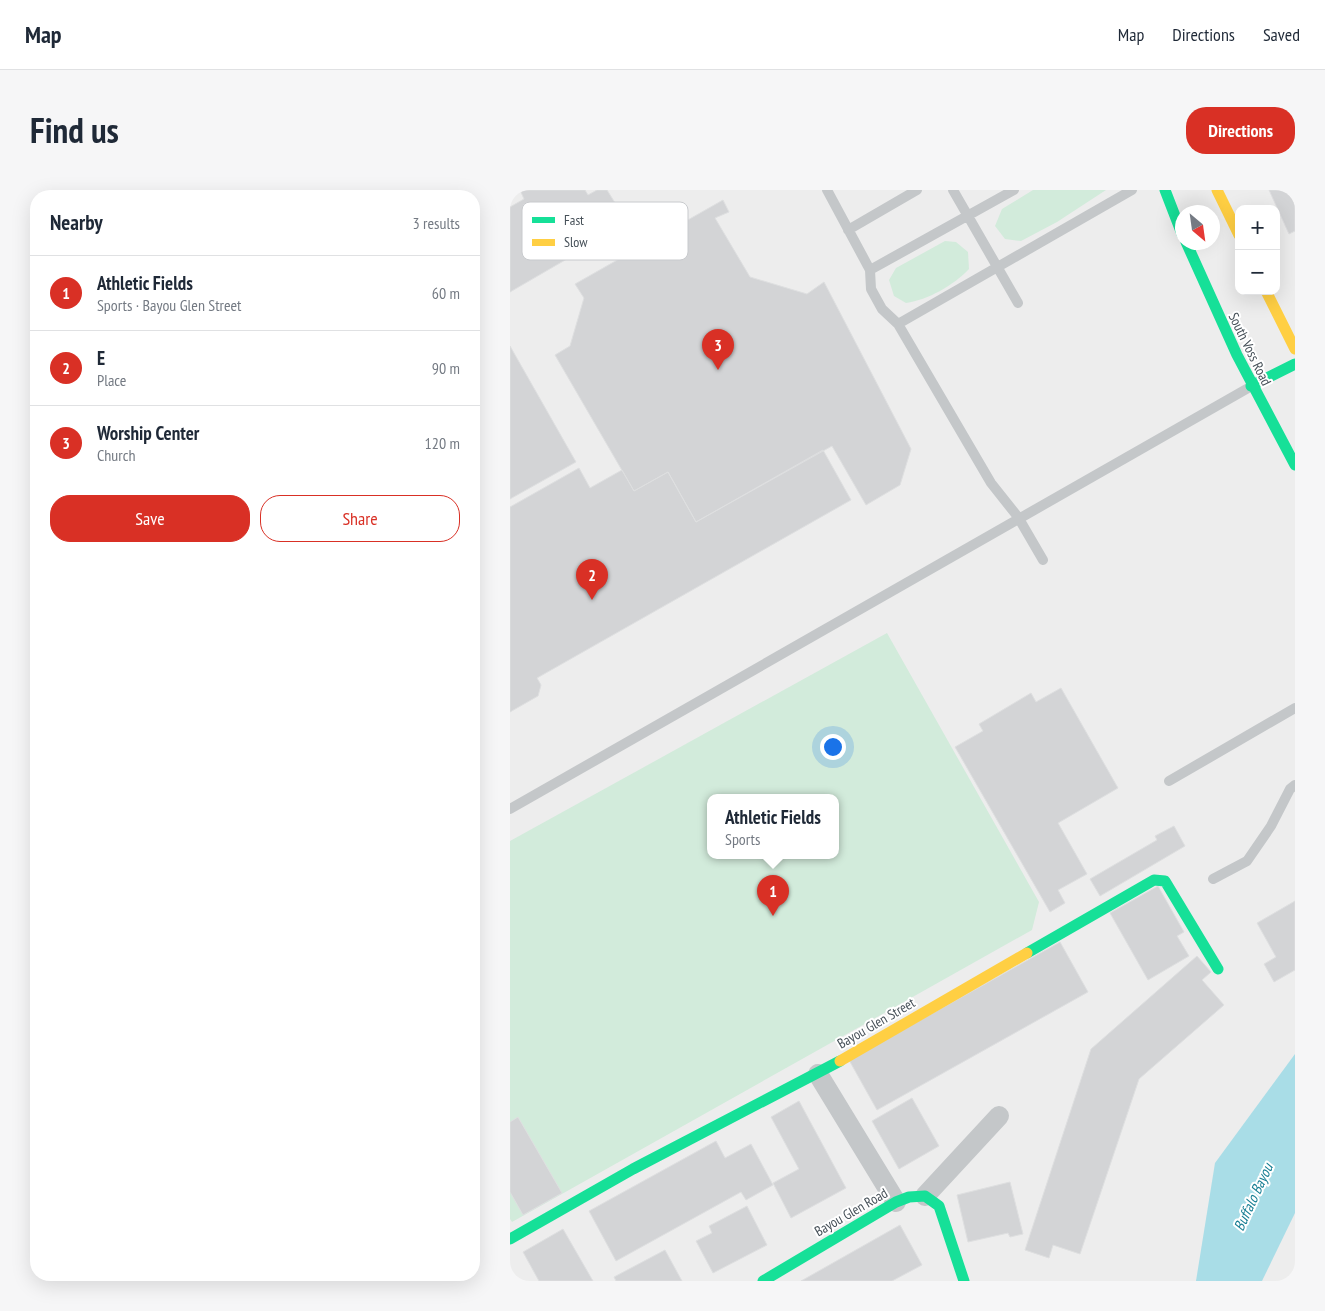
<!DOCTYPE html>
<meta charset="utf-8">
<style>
body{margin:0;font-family:"PT Sans Narrow",sans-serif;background:#f6f6f7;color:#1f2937}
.controls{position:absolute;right:15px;top:15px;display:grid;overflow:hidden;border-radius:10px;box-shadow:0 5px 20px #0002}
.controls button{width:45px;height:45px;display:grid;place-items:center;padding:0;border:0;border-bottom:1px solid #e0e1e3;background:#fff;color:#1f2937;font:25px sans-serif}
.compass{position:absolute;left:665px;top:15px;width:45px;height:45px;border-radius:50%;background:#fff;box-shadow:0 5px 20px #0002;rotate:151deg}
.you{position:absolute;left:322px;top:556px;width:18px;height:18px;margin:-12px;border:4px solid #fff;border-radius:50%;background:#1a73e8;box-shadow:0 0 0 8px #1a73e833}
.badge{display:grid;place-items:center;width:32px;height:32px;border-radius:50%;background:#d93025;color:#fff;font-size:16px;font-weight:700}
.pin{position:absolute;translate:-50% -41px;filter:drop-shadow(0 1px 2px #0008)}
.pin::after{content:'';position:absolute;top:26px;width:18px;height:15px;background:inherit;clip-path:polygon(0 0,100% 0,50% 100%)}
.popup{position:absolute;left:197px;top:604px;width:132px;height:65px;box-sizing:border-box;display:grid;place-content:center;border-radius:10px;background:#fff;filter:drop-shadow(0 1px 4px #0005);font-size:16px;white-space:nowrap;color:#747a83}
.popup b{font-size:19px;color:#1f2937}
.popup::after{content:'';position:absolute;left:50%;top:100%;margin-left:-10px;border:10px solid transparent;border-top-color:#fff}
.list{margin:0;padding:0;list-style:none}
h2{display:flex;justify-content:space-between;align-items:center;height:65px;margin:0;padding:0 20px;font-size:21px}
h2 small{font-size:16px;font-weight:400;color:#747a83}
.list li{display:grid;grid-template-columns:32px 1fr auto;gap:15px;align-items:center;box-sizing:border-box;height:75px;padding:0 20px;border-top:1px solid #e0e1e3}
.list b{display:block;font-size:19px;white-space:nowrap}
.list p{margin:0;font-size:16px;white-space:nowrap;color:#747a83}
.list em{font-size:16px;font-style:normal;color:#747a83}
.actions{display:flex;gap:10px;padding:15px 20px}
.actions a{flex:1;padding:11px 0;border:1px solid #d93025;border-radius:20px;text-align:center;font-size:18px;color:#d93025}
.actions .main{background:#d93025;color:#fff}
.map{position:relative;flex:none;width:785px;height:1091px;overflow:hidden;border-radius:20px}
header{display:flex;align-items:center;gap:30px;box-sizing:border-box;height:70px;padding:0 25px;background:#fff;border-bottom:1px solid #e0e1e3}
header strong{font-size:24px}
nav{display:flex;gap:28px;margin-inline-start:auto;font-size:18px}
.intro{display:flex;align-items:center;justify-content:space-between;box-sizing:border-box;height:120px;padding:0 30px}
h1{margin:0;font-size:35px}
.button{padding:12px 22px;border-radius:20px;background:#d93025;color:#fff;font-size:18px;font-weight:700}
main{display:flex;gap:30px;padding:0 30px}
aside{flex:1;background:#fff;border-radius:20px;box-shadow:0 5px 20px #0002}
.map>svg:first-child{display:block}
</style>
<header>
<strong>Map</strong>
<nav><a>Map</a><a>Directions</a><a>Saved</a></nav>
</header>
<div class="intro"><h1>Find us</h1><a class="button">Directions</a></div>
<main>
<aside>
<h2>Nearby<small>3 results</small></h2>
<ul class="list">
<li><span class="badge">1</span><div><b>Athletic Fields</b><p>Sports · Bayou Glen Street</p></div><em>60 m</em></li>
<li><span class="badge">2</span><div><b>E</b><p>Place</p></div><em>90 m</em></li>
<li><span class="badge">3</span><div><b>Worship Center</b><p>Church</p></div><em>120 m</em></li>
</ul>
<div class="actions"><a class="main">Save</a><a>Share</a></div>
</aside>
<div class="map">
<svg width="785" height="1091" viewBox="0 0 785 1091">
<rect width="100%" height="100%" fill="#ededed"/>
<path fill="#d2ebdb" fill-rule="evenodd" d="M523,0H596L547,32L511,51L495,49L485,36L492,19Z
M435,51L446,52L458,62L459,79C444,95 418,110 396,113L384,106L379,90L386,78Z
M377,443L529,712L522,740L2,1032L0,1029V651ZM200,607H326V665H200Z"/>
<path fill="#a9dde7" d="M785,864V1023L752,1091H686L705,973Z"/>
<path fill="#d3d4d6" stroke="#dedfe0" d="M10,0H75L78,5L87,0H97L107,16L90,26L100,44L0,102V17L14,9Z
M759,0H785V41L779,44Z
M213,10L219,22L205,28L240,87L297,104L314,92L401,259L390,295L356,315L322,256L186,332L158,282L124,301L45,165L60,156L74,108L65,94Z
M0,156L66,272L0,309Z
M313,260L341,310L27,488L31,495L28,506L0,522V317L69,278L80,298L112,280L124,301L158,282L186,332Z
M551,498L608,598L548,633L577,684L548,700L555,713L540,722L445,557L473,541L469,534L521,503L526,512Z
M664,636L675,656L590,706L580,689L647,650L645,646Z
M648,696L674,742L667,746L679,766L638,790L600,723Z
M785,711V780L764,792L754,774L766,767L747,733Z
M550,752L578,802L367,920L339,870Z
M687,766L701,782L692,790L714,815L629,889L570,1064L543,1055L539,1068L515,1060L581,859Z
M402,908L429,956L389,979L362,931Z
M289,911L336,998L281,1028L263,993L289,979L261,927Z
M8,927L52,1003L13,1025L0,1002V932Z
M206,951L215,968L241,954L263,995L236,1010L231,1002L106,1071L79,1021Z
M500,992L513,1044L500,1047L498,1043L458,1052L447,1005Z
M237,1016L257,1055L203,1083L186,1051L202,1043L199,1036Z
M390,1035L412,1075L382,1091H291Z
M53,1039L83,1091H29L13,1062Z
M155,1060L172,1091H106L104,1087Z"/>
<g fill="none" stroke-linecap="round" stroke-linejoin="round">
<path stroke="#c4c7c9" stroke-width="10" d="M317,0L360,80L361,99L372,119L388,134L481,293L508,327L533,370
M443,0L508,113
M338,40L407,0
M360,80L504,0
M388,134L622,0
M659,591L785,518
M0,619L740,197
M703,689L737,671L761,636L780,599L785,595"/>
<path stroke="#c4c7c9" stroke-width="20" d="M308,884L386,1012
M415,1006L489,926"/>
<path stroke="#16e098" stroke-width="11" d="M655,0L672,44
M676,52L727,165L785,275
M741,196L785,174
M517,763L644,690L655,691L708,779
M0,1049L123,979L330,871
M253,1091L386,1012L399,1007L415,1006L429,1016L454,1091"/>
<path stroke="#ffcf43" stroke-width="11" d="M707,0L729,45
M756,101L785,159
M330,871L517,763"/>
</g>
<g text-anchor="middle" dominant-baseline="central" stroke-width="4" stroke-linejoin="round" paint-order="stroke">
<g font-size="14" fill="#465058" stroke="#fff">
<text transform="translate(740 159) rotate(64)">South Voss Road</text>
<text transform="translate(366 833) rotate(-30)">Bayou Glen Street</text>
<text transform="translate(341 1022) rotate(-30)">Bayou Glen Road</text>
</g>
<g font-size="15" font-style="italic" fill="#167e93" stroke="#fff">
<text transform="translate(743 1007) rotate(-65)">Buffalo Bayou</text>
</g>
</g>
<rect x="12" y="12" width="166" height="58" rx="8" fill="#fff" stroke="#c8cacd" stroke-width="1"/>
<rect x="22" y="27" width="23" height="6" fill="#16e098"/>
<rect x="22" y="49" width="23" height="7" fill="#ffcf43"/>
<g font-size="14" fill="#465058">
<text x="54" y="35">Fast</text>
<text x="54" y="57">Slow</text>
</g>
</svg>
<div class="controls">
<button>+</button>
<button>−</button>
</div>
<svg class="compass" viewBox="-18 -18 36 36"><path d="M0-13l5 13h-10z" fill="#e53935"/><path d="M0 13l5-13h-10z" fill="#747a83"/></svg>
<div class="you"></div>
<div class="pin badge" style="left:263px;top:726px">1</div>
<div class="popup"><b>Athletic Fields</b>Sports</div>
<div class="pin badge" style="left:82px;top:410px">2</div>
<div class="pin badge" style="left:208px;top:180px">3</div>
</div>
</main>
